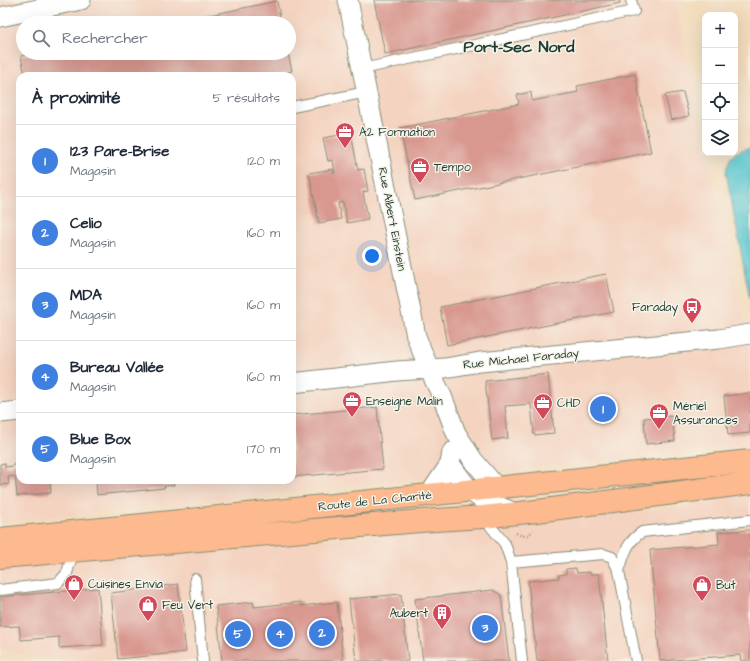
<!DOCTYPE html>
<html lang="fr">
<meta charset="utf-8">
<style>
body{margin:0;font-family:"Architects Daughter",sans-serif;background:#f6f6f7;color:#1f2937}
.controls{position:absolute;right:12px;top:12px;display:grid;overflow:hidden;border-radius:8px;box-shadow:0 4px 16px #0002}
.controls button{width:36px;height:36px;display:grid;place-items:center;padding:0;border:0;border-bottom:1px solid #e0e1e3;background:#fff;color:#1f2937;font:20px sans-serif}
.you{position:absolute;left:372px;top:256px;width:14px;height:14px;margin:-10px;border:3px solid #fff;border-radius:50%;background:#1a73e8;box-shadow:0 0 0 6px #1a73e833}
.badge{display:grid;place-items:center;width:26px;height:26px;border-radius:50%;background:#d1495b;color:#fff;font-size:13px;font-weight:700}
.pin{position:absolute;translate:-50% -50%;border:2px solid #fff;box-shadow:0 1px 4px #0006}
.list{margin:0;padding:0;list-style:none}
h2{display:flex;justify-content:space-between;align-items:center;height:52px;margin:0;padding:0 16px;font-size:17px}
h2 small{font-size:13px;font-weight:400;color:#747a83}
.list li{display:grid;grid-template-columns:26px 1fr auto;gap:12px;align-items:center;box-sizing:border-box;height:72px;padding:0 16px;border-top:1px solid #e0e1e3}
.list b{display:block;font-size:15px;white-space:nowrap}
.list p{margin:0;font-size:13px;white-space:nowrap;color:#747a83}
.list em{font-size:13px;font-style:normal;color:#747a83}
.icon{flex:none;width:22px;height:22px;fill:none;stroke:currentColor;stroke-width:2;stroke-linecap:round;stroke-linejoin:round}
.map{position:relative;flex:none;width:750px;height:661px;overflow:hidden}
.search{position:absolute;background:#fff;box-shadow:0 4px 16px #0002;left:16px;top:16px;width:280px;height:44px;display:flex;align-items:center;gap:10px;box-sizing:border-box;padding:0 14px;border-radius:22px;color:#747a83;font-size:15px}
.panel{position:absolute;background:#fff;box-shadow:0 4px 16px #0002;left:16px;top:72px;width:280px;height:412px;border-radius:12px}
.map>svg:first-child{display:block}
</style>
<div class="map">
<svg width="750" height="661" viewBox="0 0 750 661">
<rect width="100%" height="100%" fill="#f7f3e8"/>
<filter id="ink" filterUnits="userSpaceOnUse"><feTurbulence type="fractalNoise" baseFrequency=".025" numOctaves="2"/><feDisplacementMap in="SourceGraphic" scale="8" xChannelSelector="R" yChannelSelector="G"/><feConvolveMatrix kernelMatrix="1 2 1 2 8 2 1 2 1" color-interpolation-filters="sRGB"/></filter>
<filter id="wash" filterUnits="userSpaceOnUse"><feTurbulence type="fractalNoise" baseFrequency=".012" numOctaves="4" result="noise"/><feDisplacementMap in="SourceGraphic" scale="16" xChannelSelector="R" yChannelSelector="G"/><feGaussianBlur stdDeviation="0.9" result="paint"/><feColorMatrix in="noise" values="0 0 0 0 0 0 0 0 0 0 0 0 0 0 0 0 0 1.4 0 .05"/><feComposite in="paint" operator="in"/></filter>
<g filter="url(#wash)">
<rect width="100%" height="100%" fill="#f2dbbb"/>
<path fill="#f4d3c0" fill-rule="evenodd" d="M0,0H675L705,141V153H707L747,334H750V445L0,522ZM23,23H289V53H23ZM20,76H292V480H20Z
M750,485V661H67L0,650V565L185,553L683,507Z"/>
<path fill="#59c6cf" stroke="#3c8282" d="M748,148H750V300L726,172C729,156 733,153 748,148Z"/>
<g id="blocks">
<path fill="#d8978f" d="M374,0H619L620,3L385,54Z
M277,1L281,23H176V22Z
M34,53H288L292,71L268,76H25L21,56Z
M635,74L651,152L415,200L400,128L519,104L517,95L531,92L532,101L578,92L577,86Z
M683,92L689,116L671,120L665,95Z
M351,133L358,170L364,169L368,191L363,192L368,219L347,223L343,202L338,203L341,219L319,223L309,173L333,169V173H335L333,160L328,161L323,138Z
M606,274L614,312L447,345L440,307Z
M548,374L554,433L534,435L531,404L505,406L508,438L492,440L485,381Z
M750,393V433L728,435L724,396Z
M377,407L383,469L292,477V415Z
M672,416L675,441L646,444L644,418Z
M5,463V467L13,466V464L20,463V480H50L51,493L17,496L15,476L8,477L9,484L0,485V464Z
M96,480H174V485L164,486V488L97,495Z
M750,530V661H741L740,655L660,661L650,550L719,544L718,532Z
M576,568L577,573L590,572V574H599L608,661H537L528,581L559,578V575L566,574V569Z
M178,584L186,652L118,659L111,593Z
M98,588L103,645L59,648V637L21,640L19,626L0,627V597Z
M493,590L501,595L509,661H423L415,599Z
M401,594L408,661H356L349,599Z
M253,602L254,607L301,602V606L337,602L343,661H222L216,606Z"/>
</g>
</g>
<g filter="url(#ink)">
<use href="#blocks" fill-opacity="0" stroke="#888c78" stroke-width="1"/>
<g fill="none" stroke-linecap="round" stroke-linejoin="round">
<defs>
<path id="service" d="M362,69L634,11L631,0
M292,107L367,92
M483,517L505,544L511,562L522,661
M511,562L603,554L612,557L619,571L636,661
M619,571C625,553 626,543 642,532L750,520
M195,579L203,661
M0,590L58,583L67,573L74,550"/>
<path id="minor" d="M348,0L416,336L429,369L442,396L456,433L473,460L497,488
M0,17L81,0
M292,383L397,371L445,368L480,362L719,339L750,334
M0,413L20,411
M450,464L470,491L480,498L515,513
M429,495L450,464L452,452"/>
<path id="primary" d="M0,539L142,525L750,461
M0,557L420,521L483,517L537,511L750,483"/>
</defs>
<use href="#service" stroke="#888c78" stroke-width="12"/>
<use href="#minor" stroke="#888c78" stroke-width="21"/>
<use href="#primary" stroke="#888c78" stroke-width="24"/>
<path stroke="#888c78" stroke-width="2.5" stroke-dasharray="1 3" stroke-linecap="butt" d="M516,533L522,536L529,535L533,530"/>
<use href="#service" stroke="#fff" stroke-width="10"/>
<use href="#minor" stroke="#fff" stroke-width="19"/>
<use href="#primary" stroke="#fcba8e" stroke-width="22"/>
</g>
</g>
<defs>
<symbol id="office-pin" viewBox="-11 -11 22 30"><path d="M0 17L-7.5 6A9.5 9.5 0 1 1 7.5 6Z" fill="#d1495b" stroke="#f7f3e8"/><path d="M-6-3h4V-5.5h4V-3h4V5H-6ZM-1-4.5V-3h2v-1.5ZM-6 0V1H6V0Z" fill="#fff"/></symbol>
<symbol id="bus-pin" viewBox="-11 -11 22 30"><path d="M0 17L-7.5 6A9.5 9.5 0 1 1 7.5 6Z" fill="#d1495b" stroke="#f7f3e8"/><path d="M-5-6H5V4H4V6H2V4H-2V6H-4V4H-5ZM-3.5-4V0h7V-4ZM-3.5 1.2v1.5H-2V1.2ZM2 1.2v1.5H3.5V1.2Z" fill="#fff"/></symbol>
<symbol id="shop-pin" viewBox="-11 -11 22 30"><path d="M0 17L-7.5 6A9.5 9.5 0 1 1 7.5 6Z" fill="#d1495b" stroke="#f7f3e8"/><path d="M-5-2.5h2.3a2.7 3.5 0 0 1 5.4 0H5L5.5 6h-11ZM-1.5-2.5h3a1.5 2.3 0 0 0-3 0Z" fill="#fff"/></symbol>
<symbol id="building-pin" viewBox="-11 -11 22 30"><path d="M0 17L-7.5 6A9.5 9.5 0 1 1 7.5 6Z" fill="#d1495b" stroke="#f7f3e8"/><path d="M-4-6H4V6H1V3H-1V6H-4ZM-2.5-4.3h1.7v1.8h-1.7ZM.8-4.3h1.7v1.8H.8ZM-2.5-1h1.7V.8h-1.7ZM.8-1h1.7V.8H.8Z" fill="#fff"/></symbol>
</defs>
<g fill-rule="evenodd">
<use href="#office-pin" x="334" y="121" width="22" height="30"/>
<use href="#office-pin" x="409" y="156" width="22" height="30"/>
<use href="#bus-pin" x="681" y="296" width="22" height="30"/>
<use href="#office-pin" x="341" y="390" width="22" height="30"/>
<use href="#office-pin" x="532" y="392" width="22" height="30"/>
<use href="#office-pin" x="648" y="402" width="22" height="30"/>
<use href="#shop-pin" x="63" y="573" width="22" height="30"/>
<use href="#shop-pin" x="691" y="574" width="22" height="30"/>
<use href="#shop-pin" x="137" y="594" width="22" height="30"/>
<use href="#building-pin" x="431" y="602" width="22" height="30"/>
</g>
<g text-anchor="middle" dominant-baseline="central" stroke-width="3" stroke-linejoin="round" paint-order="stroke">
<g font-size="12" fill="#1f3d34" stroke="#f7f3e8" text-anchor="start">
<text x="359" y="132">A2 Formation</text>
<text x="434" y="167">Tempo</text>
<text x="678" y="307" text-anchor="end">Faraday</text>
<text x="366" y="401">Enseigne Malin</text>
<text x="557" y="403">CHD</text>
<text x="673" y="406">Mériel<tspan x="673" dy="14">Assurances</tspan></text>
<text x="88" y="584">Cuisines Envia</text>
<text x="716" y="585">But</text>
<text x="162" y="605">Feu Vert</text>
<text x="428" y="613" text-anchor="end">Aubert</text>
</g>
<g font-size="12" fill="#1f3d34" stroke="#f7f3e8">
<text transform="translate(392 219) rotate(79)">Rue Albert Einstein</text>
<text transform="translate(521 359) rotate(-6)">Rue Michael Faraday</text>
<text transform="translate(375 501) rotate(-6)">Route de La Charité</text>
</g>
<g font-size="16" font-weight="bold" fill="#1f3d34" stroke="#f7f3e8">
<text x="519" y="47">Port-Sec Nord</text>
</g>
</g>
</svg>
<div class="controls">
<button>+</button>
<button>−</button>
<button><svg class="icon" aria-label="locate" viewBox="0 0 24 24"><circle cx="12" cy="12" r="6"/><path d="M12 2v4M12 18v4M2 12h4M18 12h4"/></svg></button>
<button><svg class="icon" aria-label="layers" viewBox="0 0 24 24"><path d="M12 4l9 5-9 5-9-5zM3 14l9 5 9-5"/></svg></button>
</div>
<div class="you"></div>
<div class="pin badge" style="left:603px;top:409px;background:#3f7fe0">1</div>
<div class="pin badge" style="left:322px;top:633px;background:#3f7fe0">2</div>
<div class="pin badge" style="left:485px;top:628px;background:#3f7fe0">3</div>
<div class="pin badge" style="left:280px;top:634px;background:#3f7fe0">4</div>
<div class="pin badge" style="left:238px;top:634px;background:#3f7fe0">5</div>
<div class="search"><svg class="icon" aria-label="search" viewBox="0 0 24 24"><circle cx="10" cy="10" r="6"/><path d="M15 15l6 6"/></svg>Rechercher</div>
<section class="panel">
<h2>À proximité<small>5 résultats</small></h2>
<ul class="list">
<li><span class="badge" style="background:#3f7fe0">1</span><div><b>123 Pare-Brise</b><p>Magasin</p></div><em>120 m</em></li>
<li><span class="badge" style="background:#3f7fe0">2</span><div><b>Celio</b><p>Magasin</p></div><em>160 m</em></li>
<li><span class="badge" style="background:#3f7fe0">3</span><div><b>MDA</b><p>Magasin</p></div><em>160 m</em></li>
<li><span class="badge" style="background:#3f7fe0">4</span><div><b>Bureau Vallée</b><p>Magasin</p></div><em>160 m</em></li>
<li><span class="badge" style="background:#3f7fe0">5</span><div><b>Blue Box</b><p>Magasin</p></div><em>170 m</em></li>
</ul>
</section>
</div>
